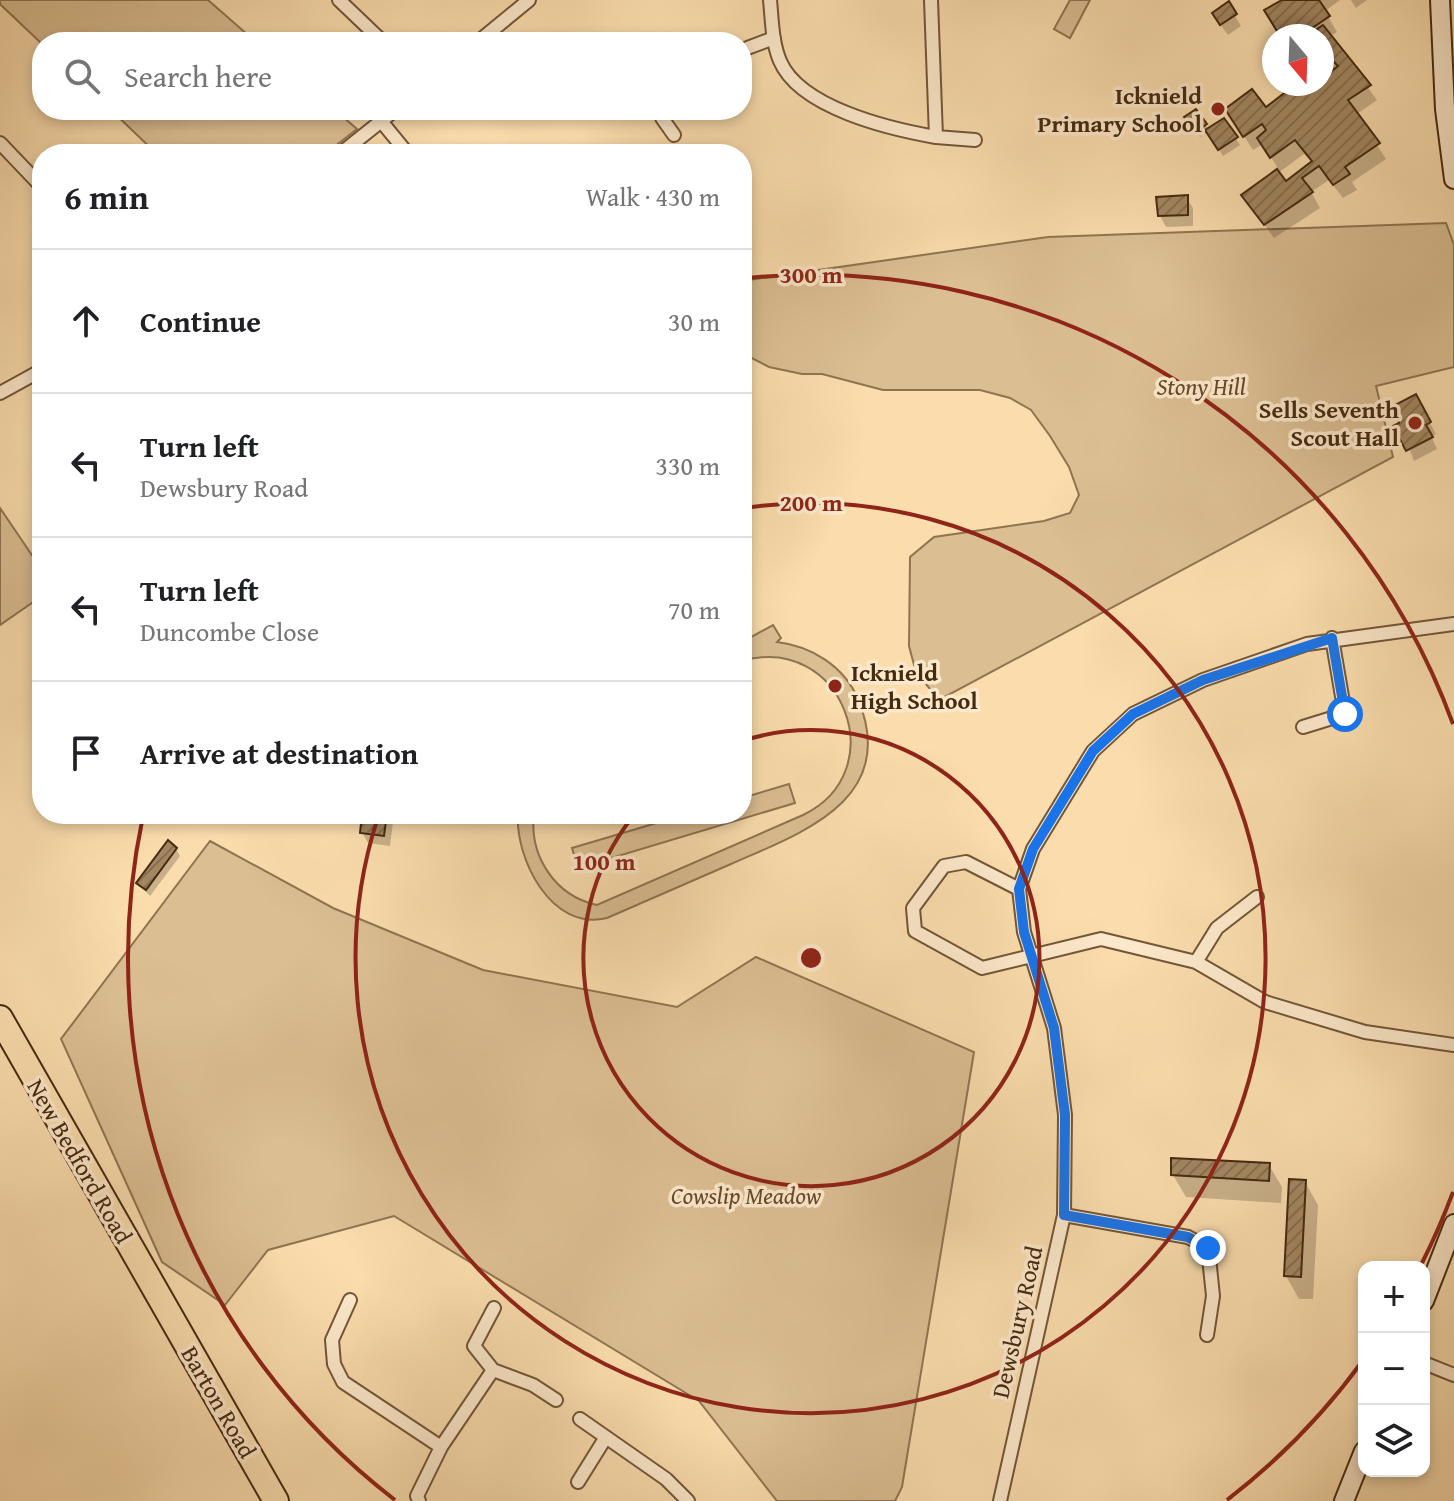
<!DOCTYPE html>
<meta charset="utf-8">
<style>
body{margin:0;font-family:"Gentium Book Plus",serif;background:#f6f6f6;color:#202124}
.controls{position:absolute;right:24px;bottom:24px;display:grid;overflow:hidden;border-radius:16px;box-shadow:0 4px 12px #0003}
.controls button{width:72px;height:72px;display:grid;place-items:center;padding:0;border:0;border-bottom:2px solid #e0e0e0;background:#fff;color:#202124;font:40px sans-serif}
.compass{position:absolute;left:1262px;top:24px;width:72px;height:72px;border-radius:50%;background:#fff;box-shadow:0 4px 12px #0003;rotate:161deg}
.stop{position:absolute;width:24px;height:24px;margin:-18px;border:6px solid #1a73e8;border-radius:50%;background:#fff}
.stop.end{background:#1a73e8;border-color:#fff;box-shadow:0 2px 8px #0008}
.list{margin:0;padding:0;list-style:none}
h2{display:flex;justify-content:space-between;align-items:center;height:104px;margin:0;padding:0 32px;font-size:34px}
h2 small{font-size:26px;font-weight:400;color:#757577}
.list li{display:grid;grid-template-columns:52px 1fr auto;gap:24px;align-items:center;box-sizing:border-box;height:144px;padding:0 32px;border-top:2px solid #e0e0e0}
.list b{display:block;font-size:30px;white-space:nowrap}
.list p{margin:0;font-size:26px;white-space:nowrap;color:#757577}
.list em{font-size:26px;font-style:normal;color:#757577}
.icon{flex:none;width:44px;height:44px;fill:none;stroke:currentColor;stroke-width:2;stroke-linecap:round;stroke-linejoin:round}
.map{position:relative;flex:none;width:1454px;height:1501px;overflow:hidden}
.search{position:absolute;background:#fff;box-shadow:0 4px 12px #0003;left:32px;top:32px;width:720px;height:88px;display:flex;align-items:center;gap:20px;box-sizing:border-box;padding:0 28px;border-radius:32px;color:#757577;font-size:30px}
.panel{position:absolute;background:#fff;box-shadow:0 4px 12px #0003;left:32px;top:144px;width:720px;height:680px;border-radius:32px}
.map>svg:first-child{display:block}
</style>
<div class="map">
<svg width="1454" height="1501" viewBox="0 0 1454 1501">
<defs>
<pattern id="building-hatch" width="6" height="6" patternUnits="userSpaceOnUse" patternTransform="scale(2)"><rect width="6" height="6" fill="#a38762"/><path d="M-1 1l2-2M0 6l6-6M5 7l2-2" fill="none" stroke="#876f4f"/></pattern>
</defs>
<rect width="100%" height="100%" fill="#fadcad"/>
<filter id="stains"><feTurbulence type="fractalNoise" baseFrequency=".0025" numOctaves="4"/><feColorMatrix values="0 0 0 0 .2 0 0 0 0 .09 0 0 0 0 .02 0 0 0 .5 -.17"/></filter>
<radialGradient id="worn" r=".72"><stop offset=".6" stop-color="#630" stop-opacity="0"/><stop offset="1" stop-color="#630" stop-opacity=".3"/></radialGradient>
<path fill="#dbbe92" stroke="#907451" stroke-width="2" d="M0,0H208L256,42L42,44L0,4Z
M1070,0H1090L1070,38L1054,29Z
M111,110H335L357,129L325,154H157Z
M1446,223L1454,245V367L1376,386L1393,457L939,700L916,672L909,646L910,557L934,537L1044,521L1070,513L1079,495L1069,467L1050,436L1031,410L1010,398L980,390H883L822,374H802L769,367L742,353V281L1048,237Z
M0,508L42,570V596L0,625Z
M773,625L781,638L777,642C811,646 844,666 858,699C900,800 801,833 731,864C689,882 648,900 607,918C551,932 515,858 518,814H534C529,856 555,896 597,905L803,815C895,771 842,632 742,661V642Z
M789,784L795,803L578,868L572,848L687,814H742V798Z
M210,841L333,908L483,970L677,1007L756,957L974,1052L902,1487L895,1501H777L699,1401L394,1216L268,1250L225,1305L162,1262L61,1039Z"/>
<path fill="#0003" fill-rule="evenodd" d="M1286,0H1340L1325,11L1337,32L1330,36L1377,100L1357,114L1386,159L1352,182L1357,190L1343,198L1329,180L1311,192L1320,208L1274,238L1244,196L1279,170L1263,144L1253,150L1236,124L1265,109L1299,84H1322L1334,72L1326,57L1333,52L1325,40L1322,42V36H1281ZM1304,154L1313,163L1286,184L1278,173Z
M1351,0H1367L1356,8Z
M1228,4L1241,26L1228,35L1220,24Z
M1195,111L1209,130L1224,120L1240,145L1223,156L1208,132L1200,137L1190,124Z
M1186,197L1193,208V226L1166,227L1160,216Z
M1415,396L1436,434L1431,436L1437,449L1414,461L1397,415Z
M41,659L42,660V683L32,670Z
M365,814H394L390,846L368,843L362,832Z
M176,849L180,856L150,896L138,883Z
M1269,1165L1282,1187L1281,1203L1186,1197L1173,1175Z
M1305,1182L1318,1205L1313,1299H1299L1286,1276Z"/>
<path fill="url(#building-hatch)" stroke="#452a10" stroke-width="2" d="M1282,0H1319L1330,16L1300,36H1280L1264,10Z
M1229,1L1237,14L1220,25L1212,13Z
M1323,25L1371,85L1348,100L1380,143L1345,167L1350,174L1333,185L1319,166L1302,178L1313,192L1264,225L1241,195L1277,169L1286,181L1312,161L1295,140L1270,158L1257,138L1266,130L1262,124L1243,137L1225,109L1252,89L1266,107L1296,84H1322V78L1338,66L1334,62L1330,66L1323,56L1331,50L1317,29Z
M1196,109L1207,124L1195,132L1184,117Z
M1224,118L1238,137L1218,150L1205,130Z
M1188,195V215L1158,216L1156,197Z
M1416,394L1431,422L1426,425L1433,437L1406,451L1393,426L1399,423L1395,405Z
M362,814H387L384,836L360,833Z
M168,840L177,848L146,890L136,883Z
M1171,1158L1270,1163L1269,1181L1171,1175Z
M1289,1179L1306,1180L1301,1277L1284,1276Z"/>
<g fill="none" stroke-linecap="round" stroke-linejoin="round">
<defs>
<path id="street" d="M339,0L383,42
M770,0C772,20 772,42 780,61C800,108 890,129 936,137L931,0
M478,42L529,0
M742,50L774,38
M662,110V118L674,135
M381,121L408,154
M936,137L975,140
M0,143L42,187
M340,154L395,110
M0,393L42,370
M1303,727L1345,714L1332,638
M1019,889L966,862L944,866L913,908L915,931L982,968L1101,939L1196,962L1265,1002L1365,1032L1454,1045
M1196,962L1217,928L1257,897
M1064,1215L1188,1237L1208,1248L1213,1296L1207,1335
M350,1300L332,1340L334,1364L343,1382L441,1447
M1424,1363L1454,1375
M493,1370L533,1385L556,1400
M580,1419L666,1479L688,1501
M578,1482L606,1437
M419,1501L417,1496L441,1447L493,1370L474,1346L494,1308
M1000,1501L1064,1215L1065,1115L1054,1028L1024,932L1019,889L1033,849L1093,751L1133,714L1203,680L1307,644L1454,624"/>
<path id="secondary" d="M1440,0L1445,109L1454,179
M1424,1301L1454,1224
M1344,1501L1364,1451"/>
<path id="highway" d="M0,1018L276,1501"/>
</defs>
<use href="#street" stroke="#725637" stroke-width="16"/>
<use href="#secondary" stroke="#452a10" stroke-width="22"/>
<use href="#highway" stroke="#452a10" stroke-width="28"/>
<use href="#street" stroke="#fce8ca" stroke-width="12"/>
<use href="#secondary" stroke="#fce8ca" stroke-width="18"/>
<use href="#highway" stroke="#fadcad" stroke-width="24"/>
</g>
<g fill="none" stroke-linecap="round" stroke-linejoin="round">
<path stroke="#1a73e8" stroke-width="10" d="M1208,1248L1188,1237L1064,1215L1065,1115L1054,1028L1024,932L1019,889L1033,849L1093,751L1133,714L1203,680L1332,638L1345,714"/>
</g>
<g fill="none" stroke="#8f2418" stroke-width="4">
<path d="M742 741A228 228 0 1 1 634 815"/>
<path d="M744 508A455 455 0 1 1 378 817"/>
<path d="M1453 1192A683 683 0 0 1 1422 1263M1364 1359A683 683 0 0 1 1227 1500M395 1500A683 683 0 0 1 143 816M746 278A683 683 0 0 1 1453 724"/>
</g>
<g fill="#8f2418" stroke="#fce8ca" stroke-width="3">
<circle cx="1218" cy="109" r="8"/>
<circle cx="1415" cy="423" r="8"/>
<circle cx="835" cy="686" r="8"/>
</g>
<g text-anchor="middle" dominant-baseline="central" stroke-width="7" stroke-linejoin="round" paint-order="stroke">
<g font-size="24" font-weight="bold" fill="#452a10" stroke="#fce8ca" text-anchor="end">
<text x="1202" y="95">Icknield<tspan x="1202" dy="28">Primary School</tspan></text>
<text x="1399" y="409">Sells Seventh<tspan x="1399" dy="28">Scout Hall</tspan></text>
<text x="851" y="672" text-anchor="start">Icknield<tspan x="851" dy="28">High School</tspan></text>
</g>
<g font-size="24" font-style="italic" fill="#63482a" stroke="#fce8ca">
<text x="1201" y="386">Stony Hill</text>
<text x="746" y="1195">Cowslip Meadow</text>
</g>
<g font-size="24" fill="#452a10" stroke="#fce8ca">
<text transform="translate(80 1161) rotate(60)">New Bedford Road</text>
<text transform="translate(1017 1322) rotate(-77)">Dewsbury Road</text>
<text transform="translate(219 1402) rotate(60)">Barton Road</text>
</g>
</g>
<circle cx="811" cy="958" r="12" fill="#8f2418" stroke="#fce8ca" stroke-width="4"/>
<g font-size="24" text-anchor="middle" font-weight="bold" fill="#8f2418" stroke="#fce8ca" stroke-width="7" stroke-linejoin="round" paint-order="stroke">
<text x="811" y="283">300 m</text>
<text x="811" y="511">200 m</text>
<text x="604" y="870">100 m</text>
</g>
<rect width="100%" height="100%" filter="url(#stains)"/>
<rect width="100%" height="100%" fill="url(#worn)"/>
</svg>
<div class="controls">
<button>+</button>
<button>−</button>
<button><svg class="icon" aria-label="layers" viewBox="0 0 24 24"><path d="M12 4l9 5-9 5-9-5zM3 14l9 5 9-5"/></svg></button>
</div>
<svg class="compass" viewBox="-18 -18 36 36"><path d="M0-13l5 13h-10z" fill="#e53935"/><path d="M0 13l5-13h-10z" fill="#757577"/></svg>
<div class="stop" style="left:1345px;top:714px"></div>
<div class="stop end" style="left:1208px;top:1248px"></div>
<div class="search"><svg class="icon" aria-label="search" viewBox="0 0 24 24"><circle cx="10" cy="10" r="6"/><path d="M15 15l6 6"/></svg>Search here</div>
<section class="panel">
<h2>6 min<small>Walk · 430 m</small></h2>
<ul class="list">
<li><svg class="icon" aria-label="ahead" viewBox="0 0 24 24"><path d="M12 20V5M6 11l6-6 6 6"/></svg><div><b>Continue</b></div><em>30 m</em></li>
<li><svg class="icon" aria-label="left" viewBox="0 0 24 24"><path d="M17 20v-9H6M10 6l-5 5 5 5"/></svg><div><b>Turn left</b><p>Dewsbury Road</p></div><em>330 m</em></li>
<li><svg class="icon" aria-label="left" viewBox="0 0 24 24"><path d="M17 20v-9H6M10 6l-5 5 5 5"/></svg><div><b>Turn left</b><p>Duncombe Close</p></div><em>70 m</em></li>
<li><svg class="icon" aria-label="arrive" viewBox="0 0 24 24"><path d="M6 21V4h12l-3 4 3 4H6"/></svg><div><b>Arrive at destination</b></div></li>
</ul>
</section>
</div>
